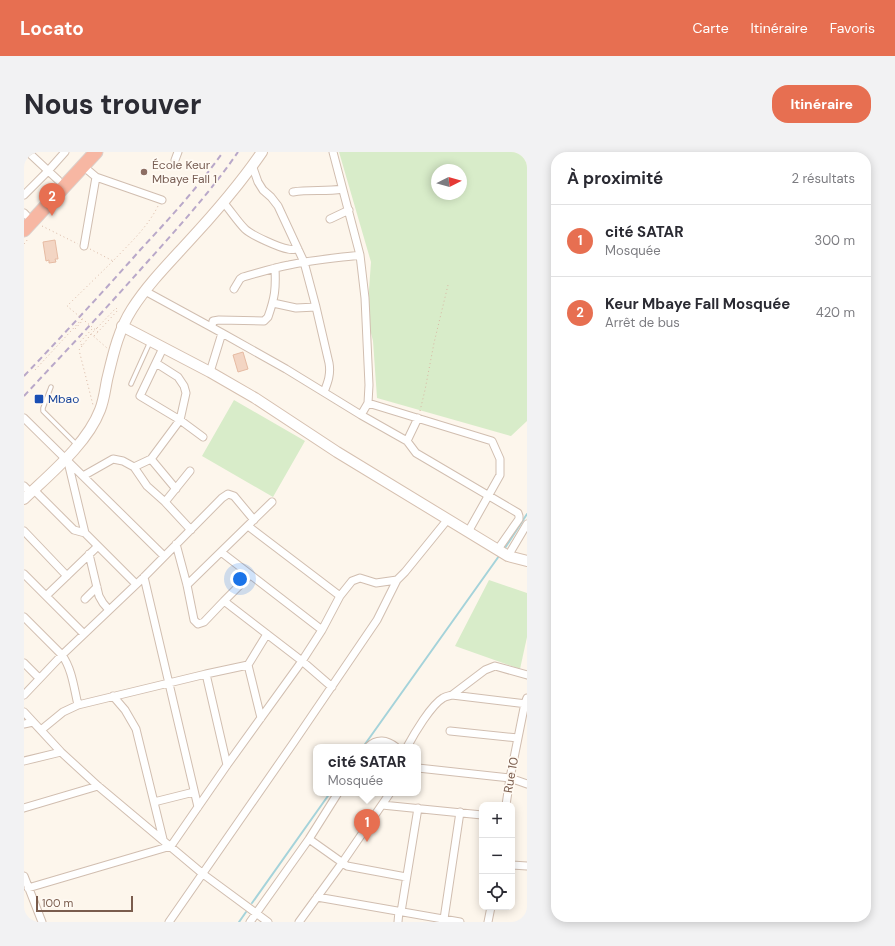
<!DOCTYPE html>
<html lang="fr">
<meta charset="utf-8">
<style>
body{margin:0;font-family:"DM Sans",sans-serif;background:#f2f2f3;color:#2b2b33}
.controls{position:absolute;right:12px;bottom:12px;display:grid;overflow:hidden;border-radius:8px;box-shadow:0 2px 10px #0003}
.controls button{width:36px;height:36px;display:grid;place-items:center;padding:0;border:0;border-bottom:1px solid #e1e1e2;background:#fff;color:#2b2b33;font:20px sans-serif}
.compass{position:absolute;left:407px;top:12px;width:36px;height:36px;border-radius:50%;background:#fff;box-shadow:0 2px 10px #0003;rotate:84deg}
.scale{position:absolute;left:12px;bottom:10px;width:97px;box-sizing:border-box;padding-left:4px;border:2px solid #7a5c4d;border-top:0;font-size:11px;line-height:14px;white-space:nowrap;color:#7a5c4d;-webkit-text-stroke:3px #fffaf3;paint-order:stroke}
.you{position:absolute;left:216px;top:427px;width:14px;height:14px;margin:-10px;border:3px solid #fff;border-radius:50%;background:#1a73e8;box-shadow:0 0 0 6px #1a73e833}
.badge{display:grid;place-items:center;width:26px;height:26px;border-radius:50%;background:#e76f51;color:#fff;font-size:13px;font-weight:700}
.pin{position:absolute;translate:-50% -33px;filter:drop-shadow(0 1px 2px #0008)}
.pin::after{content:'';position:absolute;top:21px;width:14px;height:12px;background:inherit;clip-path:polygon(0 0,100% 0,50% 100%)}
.popup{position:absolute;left:289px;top:592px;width:108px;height:52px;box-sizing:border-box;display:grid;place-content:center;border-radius:8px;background:#fff;filter:drop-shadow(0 1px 3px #0005);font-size:13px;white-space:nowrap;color:#7c7c81}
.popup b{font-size:15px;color:#2b2b33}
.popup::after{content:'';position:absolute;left:50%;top:100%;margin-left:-8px;border:8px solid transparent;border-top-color:#fff}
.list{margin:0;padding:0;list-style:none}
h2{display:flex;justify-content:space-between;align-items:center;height:52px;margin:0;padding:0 16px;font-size:17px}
h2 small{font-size:13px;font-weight:400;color:#7c7c81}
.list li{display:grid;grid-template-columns:26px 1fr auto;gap:12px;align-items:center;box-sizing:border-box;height:72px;padding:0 16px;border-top:1px solid #e1e1e2}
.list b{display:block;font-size:15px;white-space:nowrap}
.list p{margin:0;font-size:13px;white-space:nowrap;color:#7c7c81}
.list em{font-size:13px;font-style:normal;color:#7c7c81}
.icon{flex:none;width:22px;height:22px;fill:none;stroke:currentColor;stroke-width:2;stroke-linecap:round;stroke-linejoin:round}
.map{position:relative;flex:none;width:503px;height:770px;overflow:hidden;border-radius:16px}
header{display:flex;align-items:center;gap:24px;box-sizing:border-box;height:56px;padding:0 20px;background:#e76f51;color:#fff}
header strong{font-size:19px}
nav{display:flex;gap:22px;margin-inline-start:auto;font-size:14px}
.intro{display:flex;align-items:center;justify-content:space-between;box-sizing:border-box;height:96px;padding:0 24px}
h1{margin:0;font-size:28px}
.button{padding:10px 18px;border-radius:16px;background:#e76f51;color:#fff;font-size:14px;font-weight:700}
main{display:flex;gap:24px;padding:0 24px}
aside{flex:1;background:#fff;border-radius:16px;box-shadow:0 2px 10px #0003}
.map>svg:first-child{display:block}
</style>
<header>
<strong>Locato</strong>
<nav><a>Carte</a><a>Itinéraire</a><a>Favoris</a></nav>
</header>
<div class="intro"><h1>Nous trouver</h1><a class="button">Itinéraire</a></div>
<main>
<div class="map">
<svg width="503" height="770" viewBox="0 0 503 770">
<rect width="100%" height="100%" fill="#fdf6ec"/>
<path fill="#d8ecc9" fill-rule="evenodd" d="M315,0H503V269L487,284L353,246L349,189L343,165L347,110ZM413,18H437V42H413Z
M210,248L281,289L249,345L178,304Z
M465,428L503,441V485L496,517L431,494Z"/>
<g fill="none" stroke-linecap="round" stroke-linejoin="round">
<path stroke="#a5d3da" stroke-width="2" d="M481,396L503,362
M339,595L475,404
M228,751L306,641
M215,770L222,760"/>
</g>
<path fill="#f3d5c3" stroke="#e6bba3" d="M31,88L34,107H31L32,110L25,111V108L22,109L19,90Z
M219,200L224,217L214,220L209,203Z"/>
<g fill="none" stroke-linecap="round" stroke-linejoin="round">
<defs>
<path id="lane" d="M107,232L126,190
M27,235L19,256V259L53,293"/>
<path id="street" d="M4,0L34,28
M309,0L336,103L341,146L345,233L344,251L337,263
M151,8L154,0
M228,13L234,30L239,38L247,45L254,54L280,110L292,155L305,211C307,222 304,230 300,240
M59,14L72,25L138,48
M269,40C286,37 302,40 318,37
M0,43L24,19L41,0
M199,50C207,59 213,69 221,77C227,83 256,96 264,97C268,98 271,97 274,97
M0,61L2,63
M306,67L325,58
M60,94L72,25
M210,137L216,127L219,125C234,121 249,116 265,113C288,108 312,106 336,103
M121,139L198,181L262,217L337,263L383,289L392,301L494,361L495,364V367L474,397
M249,151L272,156L292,155
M188,175L189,169L195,168L240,169L244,165C251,145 252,137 251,116
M139,196L116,244L156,268L179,285
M186,220L198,181
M344,251L468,289L476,307V323L444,380
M0,266L140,404
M383,289L394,266
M127,307L152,337
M44,310L61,381
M110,315L127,307L156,268L162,241L160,234L154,225L132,211
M59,324L89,307L99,309L110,315L123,334L141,350L167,378
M0,334L7,341
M10,338L50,378L61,381L112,432
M141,350L166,319
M224,374L316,444
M0,379L43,424
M152,392L163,433L170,468L174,472L180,470L200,449L226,423
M197,400L298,478
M65,402L75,444L79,451L85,458
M484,404L503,372
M0,422L60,482
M120,425L174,655
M163,433L248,350
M22,444L74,394
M61,447L73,435
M200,449L278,509L308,535
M0,465L38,503C48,517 50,536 54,553
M0,511L15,526
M182,522L203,613
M0,543L38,503L120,425L198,346L204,342L210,344L230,368
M428,543L461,518L471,514L503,523
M89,544L101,558L112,577L139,687
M0,560L37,600L74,634L179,722L244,770
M237,566L224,513L243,482
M0,572L9,570
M17,578L39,560L54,553L182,522L224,513
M426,579L494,586
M344,595C353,586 363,588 372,595
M383,595C390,582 407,553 419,546C422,544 425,544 428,543L503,552
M0,609L37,600
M394,616L486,626L503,632
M130,650L170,640
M358,653L458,663
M482,653L486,626L501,551L503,546
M0,656L74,634
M285,687L323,714L382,725
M488,713L503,714
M0,724L18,770
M4,736L147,694L203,613L278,509L298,478L316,444L328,429L336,426L352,431L373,428L381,420L424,367
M293,745L436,770
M377,760L394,656
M420,767L436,660
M145,770L270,590L353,468L373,428
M226,770L285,687L314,641
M275,770L318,711L366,641
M374,770L375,759
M464,770L467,755"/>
<path id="secondary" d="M98,174L186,220L231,246L313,300L484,404L503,409
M0,347C26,322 63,292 76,258C80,248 81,238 83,228C89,203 94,179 108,157C124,132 145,111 165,89C191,61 216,32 238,0"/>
<path id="highway" d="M0,78L72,0"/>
</defs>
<use href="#lane" stroke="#d1beb0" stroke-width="5.5"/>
<use href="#street" stroke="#d1beb0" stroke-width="9"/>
<use href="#secondary" stroke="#d6c0b0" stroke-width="12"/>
<use href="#highway" stroke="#dad1cd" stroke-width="15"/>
<path stroke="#d9b8a5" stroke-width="1" stroke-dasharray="1 3" stroke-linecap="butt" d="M18,74L54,92
M0,92L4,87
M66,97L89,109C105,92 123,76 134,54
M73,176L67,182L83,196
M51,177L59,168
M67,182L58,194L56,190L69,176
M70,184L74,180
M58,194L55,198L69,253
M11,218L58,167
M396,259L401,238L410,191L424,133"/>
<use href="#lane" stroke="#fff" stroke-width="3.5"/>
<use href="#street" stroke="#fff" stroke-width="7"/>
<use href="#secondary" stroke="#fff" stroke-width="10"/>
<use href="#highway" stroke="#f7b7a3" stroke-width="13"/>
<path stroke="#b9a8c9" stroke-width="2" stroke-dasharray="6 4" stroke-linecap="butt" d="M0,224C40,182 79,140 117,97C146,66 175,34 199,0
M0,244C39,202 79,160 117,117C151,79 185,42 214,0"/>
<path stroke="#d9b8a5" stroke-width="1" stroke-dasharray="1 3" stroke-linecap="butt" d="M73,176L92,156L94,158L74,180L43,154L89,109"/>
</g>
<circle fill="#8d6e63" stroke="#fffaf3" stroke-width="1.5" cx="120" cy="20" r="4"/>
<rect fill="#1a4fb4" stroke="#fffaf3" stroke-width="1.5" x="10" y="242" width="10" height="10" rx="2"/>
<g text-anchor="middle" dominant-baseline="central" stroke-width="3.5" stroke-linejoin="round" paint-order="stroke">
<g font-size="12" fill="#785e54" stroke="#fffaf3" text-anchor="start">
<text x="128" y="13">École Keur<tspan x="128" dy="14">Mbaye Fall 1</tspan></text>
</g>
<g font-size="12" fill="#164399" stroke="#fffaf3" text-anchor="start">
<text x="24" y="247">Mbao</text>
</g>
<g font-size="12" fill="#7a5c4d" stroke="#fffaf3">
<text transform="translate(487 623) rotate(-80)">Rue 10</text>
</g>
</g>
</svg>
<div class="controls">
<button>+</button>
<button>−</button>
<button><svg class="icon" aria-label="locate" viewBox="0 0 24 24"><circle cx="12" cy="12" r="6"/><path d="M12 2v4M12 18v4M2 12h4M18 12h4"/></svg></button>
</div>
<svg class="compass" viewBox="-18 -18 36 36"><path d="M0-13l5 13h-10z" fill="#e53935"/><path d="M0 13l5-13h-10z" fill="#7c7c81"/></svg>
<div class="scale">100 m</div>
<div class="you"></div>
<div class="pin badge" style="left:343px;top:690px">1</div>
<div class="popup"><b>cité SATAR</b>Mosquée</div>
<div class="pin badge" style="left:28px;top:64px">2</div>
</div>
<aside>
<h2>À proximité<small>2 résultats</small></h2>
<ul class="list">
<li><span class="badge">1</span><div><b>cité SATAR</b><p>Mosquée</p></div><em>300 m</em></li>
<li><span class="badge">2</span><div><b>Keur Mbaye Fall Mosquée</b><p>Arrêt de bus</p></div><em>420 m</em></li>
</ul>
</aside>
</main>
